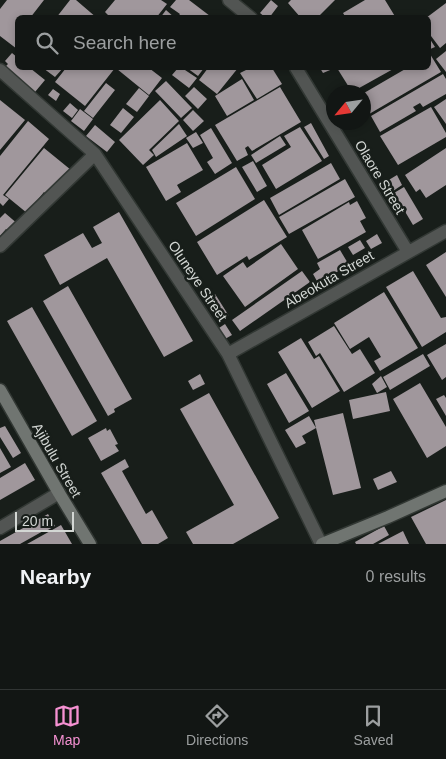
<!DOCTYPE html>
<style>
body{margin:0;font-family:Helvetica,sans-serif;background:#1b1f1d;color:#f1f3f6}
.compass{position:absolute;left:326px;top:85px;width:45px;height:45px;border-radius:50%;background:#121614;box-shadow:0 2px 8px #0003;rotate:241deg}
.scale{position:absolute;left:15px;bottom:12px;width:59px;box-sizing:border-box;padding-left:5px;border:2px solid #d3d7d4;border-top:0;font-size:14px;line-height:18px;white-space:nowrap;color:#d3d7d4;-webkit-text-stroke:4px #181e1a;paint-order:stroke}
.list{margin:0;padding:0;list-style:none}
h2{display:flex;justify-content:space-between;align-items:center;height:65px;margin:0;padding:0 20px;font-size:21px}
h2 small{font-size:16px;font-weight:400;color:#9c9fa0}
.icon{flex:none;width:28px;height:28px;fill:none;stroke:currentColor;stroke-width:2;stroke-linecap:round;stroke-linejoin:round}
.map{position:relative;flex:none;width:446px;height:544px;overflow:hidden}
.search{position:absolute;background:#121614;box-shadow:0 2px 8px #0003;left:15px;right:15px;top:15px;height:55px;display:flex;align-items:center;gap:12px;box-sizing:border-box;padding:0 18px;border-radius:8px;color:#9c9fa0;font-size:19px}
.sheet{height:145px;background:#121614}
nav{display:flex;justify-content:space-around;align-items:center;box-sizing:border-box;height:70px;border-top:1px solid #313534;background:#121614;font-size:14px;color:#9c9fa0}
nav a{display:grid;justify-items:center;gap:2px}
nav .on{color:#f591d2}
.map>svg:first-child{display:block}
</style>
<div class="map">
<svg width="446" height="544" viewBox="0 0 446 544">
<rect width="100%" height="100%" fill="#181e1a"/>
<path fill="#a0979c" d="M7,0H44L30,18H18L17,49L0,36V9Z
M70,0H76L97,18H56Z
M115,0H161L167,4L156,18H111L105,12Z
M176,0H189L210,16L177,18L180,14L170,7Z
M271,0L278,6L269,18H266L260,13Z
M291,0H335L317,18H301L288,3Z
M365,0H385L396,18H346L343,13Z
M446,3V43L440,48L428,32V18H426Z
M166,10L175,18H160Z
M428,36L435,47L428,50Z
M446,51V72L436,59Z
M12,53L18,58V68H30L45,80L35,92L5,67L8,64L5,61Z
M430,54L441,72L364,117V93L407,68H428V55Z
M43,68H63L55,77Z
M66,68H115L85,106L55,82Z
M119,68H149L162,78L149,95L117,69Z
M178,68H182L197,78L189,88L172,75Z
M187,68H204L198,76Z
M208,68H238L217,94L199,80Z
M250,68H272L282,84L257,99L240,73Z
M320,68H335L323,73Z
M337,68H395L352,92Z
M443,74L446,79V94L423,107L420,103L413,107L416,111L380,132L371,116Z
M242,79L254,100L227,116L215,96Z
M166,81L192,108L181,118L155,91Z
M106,83L115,90L93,118L84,111Z
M194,87L207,99L198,109L185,96Z
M280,87L301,122L252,151L248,146L245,148L248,155L237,161L215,125Z
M139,88L149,96L137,112L126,104Z
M53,89L60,94L56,101L48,95Z
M446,99V124L434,107Z
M0,100L25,120L0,150Z
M160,100L179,121L149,150L154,155L143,165L119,140Z
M70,103L78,110L72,118L63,111Z
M431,107L446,133V137L398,165L380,136Z
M123,108L134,117L121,133L110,125Z
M80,109L93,119L84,131L71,121Z
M193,110L204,121L193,131L183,120Z
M28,121L49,139L3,195L9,199L3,206L0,203V156Z
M311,123L329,156L324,159L304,127Z
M179,124L187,136L156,157L152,150Z
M95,125L115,142L107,152L86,136Z
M300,127L322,161L276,189L262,165L291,147L284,136Z
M211,128L232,163L215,174L207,162L213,158L200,135Z
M196,132L203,143L193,148L186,138Z
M280,136L286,145L256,163L251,155Z
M187,143L203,170L177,185L181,192L166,201L146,167Z
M44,148L71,170L49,197L44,192L27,213L5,195Z
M446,148V185L426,198L420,189L416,192L405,175Z
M253,161L267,186L257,192L242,167Z
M331,163L340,179L279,215L270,198Z
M236,167L255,199L196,236L176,203Z
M397,175L402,185L393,191L387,181Z
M345,179L355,197L289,234L279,217Z
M404,187L423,219L413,225L394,193Z
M264,200L287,237L249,260L247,256L217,275L197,242Z
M357,201L366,218L360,221L366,232L318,259L302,230L349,202L350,205Z
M119,212L193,341L164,357L107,258L60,285L44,255L83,233L92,248L102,243L93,227Z
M5,213L19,225L12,234L6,229L0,236V218Z
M377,234L382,243L371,249L366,241Z
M360,240L365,248L353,255L348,247Z
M281,244L298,269L245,307L223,276L243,262L247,268Z
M340,250L349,265L318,283L313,274L320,269L317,263Z
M446,252V297L426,265Z
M302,271L310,282L240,331L232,320Z
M413,271L441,318L446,317V332L422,347L386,287Z
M68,286L132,399L114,409L115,412L108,416L43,301Z
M384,292L418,348L380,371L374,361L381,357L369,337L350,349L334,323Z
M215,294L229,316L220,321L206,299Z
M32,307L97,421L72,436L7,321Z
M225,324L232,335L225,339L219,328Z
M334,326L352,354L360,349L375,373L344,392L320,353L316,356L308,342Z
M301,338L314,359L319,356L340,391L312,408L278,352Z
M446,344V377L442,380L427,355Z
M423,354L430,366L390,390L383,377Z
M286,373L309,411L289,423L267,384Z
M200,374L205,384L193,390L188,381Z
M381,376L387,387L377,393L372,384Z
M420,383L446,427V446L427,458L393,399Z
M386,392L390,411L353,419L349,400Z
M209,393L279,518L233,544H193L186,532L234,505L180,409Z
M444,395L446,398V416L436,399Z
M343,413L361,488L333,495L314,420Z
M309,416L316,428L302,436L306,443L296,448L285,430Z
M5,426L21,453L13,458L0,437V428Z
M106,428L107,431L110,429L118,444L115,445L119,451L101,461L88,438Z
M0,448L11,467L0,473Z
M125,459L129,467L122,471L146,514L152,510L168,538L158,544H142L101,473Z
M25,463L35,480L0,500V478Z
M391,471L397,482L378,490L373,479Z
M446,500V544H426L411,517Z
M48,514L55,526L46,531L45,530L20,544H0V541Z
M61,525L72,544H27Z
M384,526L389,535L373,544H356L355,542Z
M403,531L409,544H378Z"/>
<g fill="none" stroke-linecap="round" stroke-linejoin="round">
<defs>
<path id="street" d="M229,0L251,18
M296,68L408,252
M0,70L95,154L228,354L321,544
M0,246L95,154
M228,354L446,231
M0,528L59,493"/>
<path id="secondary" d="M0,390L59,493L90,544
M322,544L388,517L446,491"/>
</defs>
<use href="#street" stroke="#323834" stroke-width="15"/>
<use href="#secondary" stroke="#323834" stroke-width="15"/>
<use href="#street" stroke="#525553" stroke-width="12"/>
<use href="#secondary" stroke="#707571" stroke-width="12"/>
</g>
<g text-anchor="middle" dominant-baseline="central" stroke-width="5" stroke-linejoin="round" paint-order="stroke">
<g font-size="14" fill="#d3d7d4" stroke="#181e1a">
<text transform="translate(380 177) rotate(59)">Olaore Street</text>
<text transform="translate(329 279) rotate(-30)">Abeokuta Street</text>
<text transform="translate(198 281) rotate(56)">Oluneye Street</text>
<text transform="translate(57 460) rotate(60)">Ajibulu Street</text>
</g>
</g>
</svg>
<svg class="compass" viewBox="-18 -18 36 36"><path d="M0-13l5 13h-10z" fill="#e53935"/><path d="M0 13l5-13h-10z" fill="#9c9fa0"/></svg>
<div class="scale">20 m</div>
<div class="search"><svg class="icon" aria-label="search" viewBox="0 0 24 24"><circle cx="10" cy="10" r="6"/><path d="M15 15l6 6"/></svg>Search here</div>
</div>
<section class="sheet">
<h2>Nearby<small>0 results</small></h2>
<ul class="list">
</ul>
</section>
<nav>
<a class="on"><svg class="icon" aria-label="map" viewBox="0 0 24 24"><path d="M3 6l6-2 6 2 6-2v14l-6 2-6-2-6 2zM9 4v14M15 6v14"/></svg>Map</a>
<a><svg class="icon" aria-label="directions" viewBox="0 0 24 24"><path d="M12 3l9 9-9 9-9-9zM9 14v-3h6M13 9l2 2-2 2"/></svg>Directions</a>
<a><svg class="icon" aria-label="saved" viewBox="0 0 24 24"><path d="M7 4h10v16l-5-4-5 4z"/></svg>Saved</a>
</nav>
